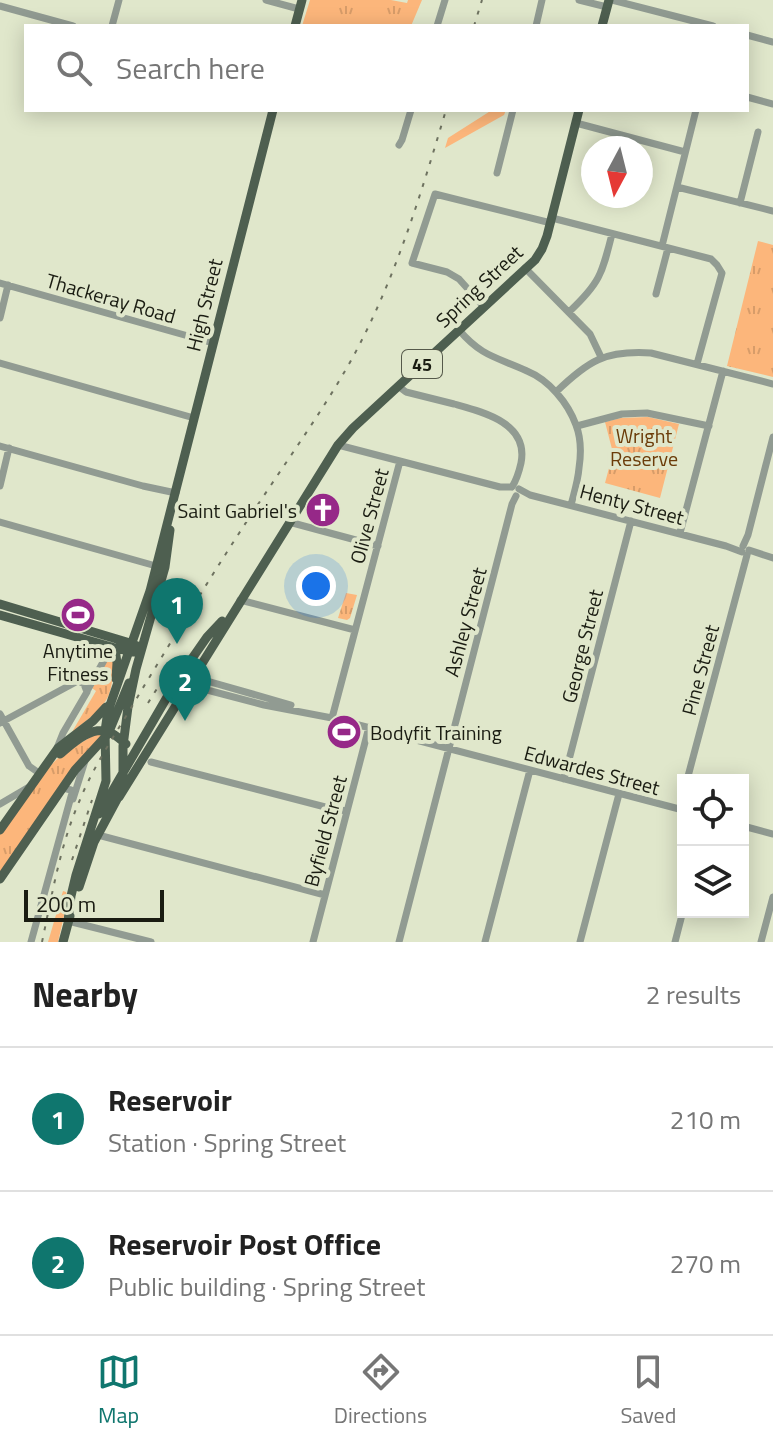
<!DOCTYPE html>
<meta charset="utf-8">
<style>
body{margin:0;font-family:"Titillium Web",sans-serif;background:#f2f2f2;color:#222}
.controls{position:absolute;right:24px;bottom:24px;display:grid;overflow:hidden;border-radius:0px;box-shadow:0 4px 20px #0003}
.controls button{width:72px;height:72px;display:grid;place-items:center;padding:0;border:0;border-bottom:2px solid #e0e0e0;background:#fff;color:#222;font:40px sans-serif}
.compass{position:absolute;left:581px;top:136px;width:72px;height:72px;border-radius:50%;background:#fff;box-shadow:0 4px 20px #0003;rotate:187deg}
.scale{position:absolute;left:24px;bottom:20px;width:140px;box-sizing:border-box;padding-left:8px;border:4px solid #1a1c12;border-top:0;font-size:22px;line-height:28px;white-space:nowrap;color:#1a1c12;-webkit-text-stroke:6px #e0e7cb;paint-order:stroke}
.you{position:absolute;left:316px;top:586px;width:28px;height:28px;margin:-20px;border:6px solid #fff;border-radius:50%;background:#1a73e8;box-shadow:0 0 0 12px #1a73e833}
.badge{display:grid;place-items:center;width:52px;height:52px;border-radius:50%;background:#0f766e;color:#fff;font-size:26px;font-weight:700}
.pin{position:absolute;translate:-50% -66px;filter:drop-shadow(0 2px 4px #0008)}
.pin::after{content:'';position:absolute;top:42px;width:28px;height:24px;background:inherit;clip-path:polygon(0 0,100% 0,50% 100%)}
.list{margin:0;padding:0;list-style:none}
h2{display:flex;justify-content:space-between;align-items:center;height:104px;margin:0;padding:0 32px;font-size:34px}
h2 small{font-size:26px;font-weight:400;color:#767676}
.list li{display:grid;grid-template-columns:52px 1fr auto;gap:24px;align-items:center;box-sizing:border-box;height:144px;padding:0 32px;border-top:2px solid #e0e0e0}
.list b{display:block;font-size:30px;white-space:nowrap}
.list p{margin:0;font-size:26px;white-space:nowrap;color:#767676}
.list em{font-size:26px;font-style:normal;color:#767676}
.icon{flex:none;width:44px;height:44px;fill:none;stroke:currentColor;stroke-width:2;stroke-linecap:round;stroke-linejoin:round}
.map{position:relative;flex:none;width:773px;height:942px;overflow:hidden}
.search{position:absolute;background:#fff;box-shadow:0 4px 20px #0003;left:24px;right:24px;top:24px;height:88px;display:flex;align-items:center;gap:20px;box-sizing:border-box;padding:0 28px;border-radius:0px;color:#767676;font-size:30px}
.sheet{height:392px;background:#fff}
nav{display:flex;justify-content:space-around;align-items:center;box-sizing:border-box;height:112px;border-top:2px solid #e0e0e0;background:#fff;font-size:22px;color:#767676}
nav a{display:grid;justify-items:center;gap:4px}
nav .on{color:#0f766e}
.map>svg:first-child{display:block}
</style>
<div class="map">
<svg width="773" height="942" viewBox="0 0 773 942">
<defs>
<pattern id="park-tufts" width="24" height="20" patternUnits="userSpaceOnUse" patternTransform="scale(2)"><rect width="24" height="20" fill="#fcb67b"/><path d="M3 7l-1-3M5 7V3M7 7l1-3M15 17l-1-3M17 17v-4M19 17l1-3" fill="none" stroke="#d79c69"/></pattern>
</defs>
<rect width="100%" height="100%" fill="#e0e7cb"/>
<path fill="#fcb67b" d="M492,110H506L504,115L445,148L448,138Z
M63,891L66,892L68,898L58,942H48Z"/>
<path fill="url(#park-tufts)" d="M310,0H391L407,3L408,0H422L411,26H302Z
M758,241L773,245V377L727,366Z
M648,417L679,424L660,498L605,483L613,453L605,422L621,418Z
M346,593L357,595L350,618L347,620L338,618Z
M109,650L113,652C114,699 109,704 72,732L96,691L92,688Z
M102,734V736L0,873V834L49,767L61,755L94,735Z"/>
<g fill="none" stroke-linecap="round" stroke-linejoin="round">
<path stroke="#919b92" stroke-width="7" d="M266,0L299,9
M579,0L607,7
M612,0L713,26
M0,6L73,26
M112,26L119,0
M437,26L445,0
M536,26L542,0
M747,35L773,42
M747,97L773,104
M576,123L685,152
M399,145L402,140L411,110
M497,173L513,110
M677,187L773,211
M740,203L758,132
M552,218L711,259L717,265L722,273L697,364
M662,246L696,110
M525,268L590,334L601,357
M0,283L213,343
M656,294L668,248
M484,307L459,279L447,272L412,263L435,194L551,223
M569,312C600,283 602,274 612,234
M0,318L8,285
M459,330C482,357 497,357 527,371C549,380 568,403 576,425C581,438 581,455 579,468C578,481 574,493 571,505
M0,363L194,418
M398,386L406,392C422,396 438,400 454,404C483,412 529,423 521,463C519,472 517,479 512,487
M556,392C588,361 605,350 651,353L773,384
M577,426L622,414L647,413L709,426
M338,445L500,487H511
M0,446L143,486L176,493
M0,486L9,448
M519,489L530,495L726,546L742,552
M0,522L156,566
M289,522L378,546
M680,533L723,371
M743,546L748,535L773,437
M749,550L773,558
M240,600L355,630
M193,677L291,705
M188,685L264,705L332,718L683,810
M87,691L107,655V650L103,645
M0,714L29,766L39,773
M332,718L400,461
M0,723L87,676
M57,748L63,733L87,692L84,684L77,680
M151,762L333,809L347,811
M564,779L631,521
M687,780L747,555
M73,799L85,761
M0,804L29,787
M680,809L683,797
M743,826L773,834
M98,835L325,895
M68,921L151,942
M31,942L72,793L71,790L63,788
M313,942L369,727
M399,942L512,504L516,496
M485,942L530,770
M580,942L619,794
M675,942L683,911
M761,942L773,897"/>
<path stroke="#4e5f50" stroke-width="9" d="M295,26L302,0
M602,26L609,0
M0,604L130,643L137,646
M0,615L115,648L134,652
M115,648L117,663L116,679
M60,754C72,744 92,725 109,732C115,734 121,740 126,744
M119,797L338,445L353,428L535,260L542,249L547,236L579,110
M99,814L177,680L207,637L222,621
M0,830L58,748L93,721L106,707
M0,879L75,770L108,734L129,683
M79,887L94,842L123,788V746L128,707L136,669L165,567L170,530
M68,921L71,896L76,875L106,781L105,731L108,711L150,591L273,110
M63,942L70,916"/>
<path stroke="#6e7260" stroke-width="2" stroke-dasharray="4 8" stroke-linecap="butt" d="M474,26L482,0
M148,703L178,655
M72,860L92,800
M42,942C52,895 60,846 79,802C95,762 120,728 141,691C182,624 223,556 267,491C295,449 324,408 349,364C394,284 420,197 446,110"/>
</g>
<defs>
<symbol id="church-disc" viewBox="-11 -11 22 22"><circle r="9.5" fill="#962888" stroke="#e0e7cb"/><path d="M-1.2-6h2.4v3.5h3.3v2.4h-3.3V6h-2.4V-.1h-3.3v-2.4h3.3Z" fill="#fff"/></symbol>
<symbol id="stadium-disc" viewBox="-11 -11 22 22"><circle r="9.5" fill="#962888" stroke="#e0e7cb"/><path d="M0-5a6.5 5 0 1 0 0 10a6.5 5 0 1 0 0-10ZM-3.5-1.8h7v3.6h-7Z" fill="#fff"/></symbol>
</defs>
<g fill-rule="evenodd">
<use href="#church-disc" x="303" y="490" width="40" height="40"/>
<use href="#stadium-disc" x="58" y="595" width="40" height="40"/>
<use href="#stadium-disc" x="324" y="712" width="40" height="40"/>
</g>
<g text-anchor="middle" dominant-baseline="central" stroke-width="8" stroke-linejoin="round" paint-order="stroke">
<rect fill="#e0e7cb" stroke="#55594a" stroke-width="2" x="402" y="350" width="40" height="28" rx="6"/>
<g font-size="18" font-weight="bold" fill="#1a1c12">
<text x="422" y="364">45</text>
</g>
<g font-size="20" fill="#1a1c12" stroke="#e0e7cb">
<text transform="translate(479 286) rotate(-43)">Spring Street</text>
<text transform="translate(111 298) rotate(16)">Thackeray Road</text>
<text transform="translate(204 305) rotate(-76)">High Street</text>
<text transform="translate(632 504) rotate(15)">Henty Street</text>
<text transform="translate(369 516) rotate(-75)">Olive Street</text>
<text transform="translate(465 622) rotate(-75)">Ashley Street</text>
<text transform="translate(582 646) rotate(-76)">George Street</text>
<text transform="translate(700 670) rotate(-75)">Pine Street</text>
<text transform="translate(592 770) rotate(15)">Edwardes Street</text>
<text transform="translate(325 831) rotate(-75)">Byfield Street</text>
</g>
<g font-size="20" fill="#6b3c09" stroke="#e0e7cb">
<text x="644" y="435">Wright<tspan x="644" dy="23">Reserve</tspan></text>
</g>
<g font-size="20" fill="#1a1c12" stroke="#e0e7cb" text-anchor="end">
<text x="297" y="510">Saint Gabriel's</text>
<text x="78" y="650" text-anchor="middle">Anytime<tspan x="78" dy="23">Fitness</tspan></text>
<text x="370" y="732" text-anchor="start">Bodyfit Training</text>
</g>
</g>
</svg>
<div class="controls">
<button><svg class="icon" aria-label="locate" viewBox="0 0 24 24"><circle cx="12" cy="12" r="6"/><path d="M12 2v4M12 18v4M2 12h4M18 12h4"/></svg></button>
<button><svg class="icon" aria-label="layers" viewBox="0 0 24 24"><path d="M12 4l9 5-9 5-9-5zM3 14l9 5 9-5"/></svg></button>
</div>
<svg class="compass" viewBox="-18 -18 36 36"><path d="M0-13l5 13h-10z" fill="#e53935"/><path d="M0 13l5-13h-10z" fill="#767676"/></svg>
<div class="scale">200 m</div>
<div class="you"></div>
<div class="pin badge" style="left:177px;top:644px">1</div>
<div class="pin badge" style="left:185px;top:721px">2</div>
<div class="search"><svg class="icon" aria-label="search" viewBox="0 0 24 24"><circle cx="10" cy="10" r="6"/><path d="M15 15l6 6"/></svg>Search here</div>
</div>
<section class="sheet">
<h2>Nearby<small>2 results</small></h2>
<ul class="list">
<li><span class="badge">1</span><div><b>Reservoir</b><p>Station · Spring Street</p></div><em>210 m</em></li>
<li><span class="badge">2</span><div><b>Reservoir Post Office</b><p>Public building · Spring Street</p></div><em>270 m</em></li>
</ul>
</section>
<nav>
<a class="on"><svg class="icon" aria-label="map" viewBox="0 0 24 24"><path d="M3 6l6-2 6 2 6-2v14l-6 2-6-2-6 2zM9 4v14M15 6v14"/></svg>Map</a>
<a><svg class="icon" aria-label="directions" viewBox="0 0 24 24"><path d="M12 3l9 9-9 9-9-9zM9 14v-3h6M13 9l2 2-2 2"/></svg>Directions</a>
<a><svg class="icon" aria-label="saved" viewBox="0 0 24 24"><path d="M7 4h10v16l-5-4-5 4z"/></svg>Saved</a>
</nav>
